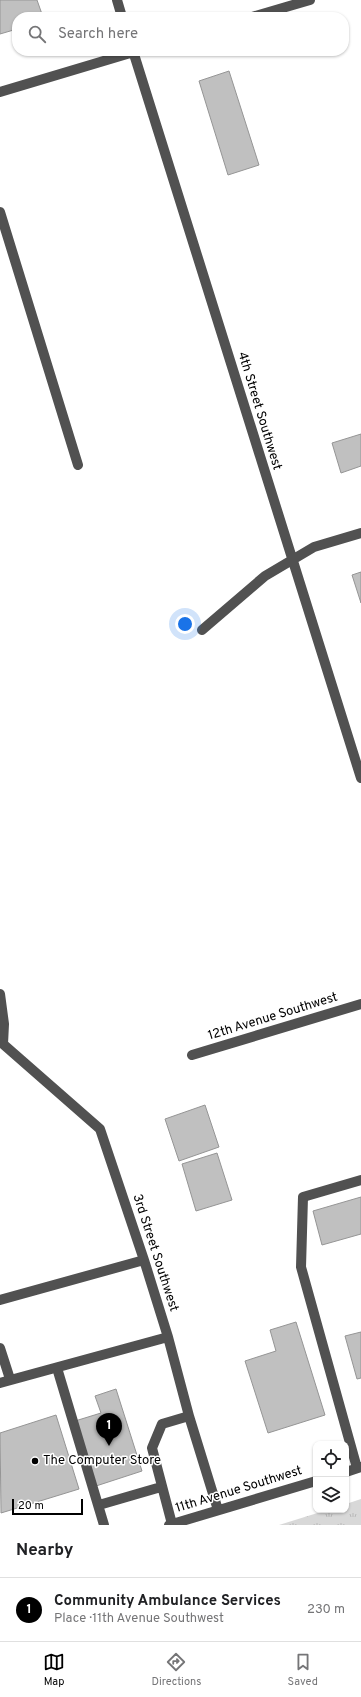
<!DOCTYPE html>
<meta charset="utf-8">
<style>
body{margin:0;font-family:Overpass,sans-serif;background:#f6f6f6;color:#202124}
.controls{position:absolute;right:12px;bottom:12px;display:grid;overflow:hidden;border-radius:8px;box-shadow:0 1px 3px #0004}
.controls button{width:36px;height:36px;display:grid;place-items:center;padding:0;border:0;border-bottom:1px solid #e0e0e0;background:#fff;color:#202124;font:20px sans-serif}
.scale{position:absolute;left:12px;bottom:10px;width:71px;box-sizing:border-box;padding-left:4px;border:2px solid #000;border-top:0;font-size:11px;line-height:14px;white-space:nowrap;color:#000;-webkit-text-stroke:3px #fff;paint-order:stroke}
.you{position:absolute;left:185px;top:624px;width:14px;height:14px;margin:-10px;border:3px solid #fff;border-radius:50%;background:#1a73e8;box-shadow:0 0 0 6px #1a73e833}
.badge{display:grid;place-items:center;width:26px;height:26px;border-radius:50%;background:#000;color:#fff;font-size:13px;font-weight:700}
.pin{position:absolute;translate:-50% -33px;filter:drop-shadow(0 1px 2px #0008)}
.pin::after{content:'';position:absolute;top:21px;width:14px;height:12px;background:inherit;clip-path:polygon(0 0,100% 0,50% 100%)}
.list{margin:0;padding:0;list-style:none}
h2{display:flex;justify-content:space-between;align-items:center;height:52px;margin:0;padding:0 16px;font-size:17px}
h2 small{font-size:13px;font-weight:400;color:#757577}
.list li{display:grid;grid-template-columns:26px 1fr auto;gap:12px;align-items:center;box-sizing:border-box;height:64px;padding:0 16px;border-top:1px solid #e0e0e0}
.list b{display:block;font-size:15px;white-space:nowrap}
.list p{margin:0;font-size:13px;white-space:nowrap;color:#757577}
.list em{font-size:13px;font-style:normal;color:#757577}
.icon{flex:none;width:22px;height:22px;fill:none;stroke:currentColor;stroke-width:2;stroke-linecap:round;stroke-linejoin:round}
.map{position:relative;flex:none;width:361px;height:1525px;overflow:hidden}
.search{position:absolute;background:#fff;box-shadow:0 1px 3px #0004;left:12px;right:12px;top:12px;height:44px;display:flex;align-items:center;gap:10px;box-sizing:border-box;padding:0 14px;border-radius:16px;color:#757577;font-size:15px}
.sheet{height:116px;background:#fff}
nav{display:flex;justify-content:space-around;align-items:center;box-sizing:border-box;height:56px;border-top:1px solid #e0e0e0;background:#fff;font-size:11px;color:#757577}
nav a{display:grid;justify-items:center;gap:2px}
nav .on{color:#000}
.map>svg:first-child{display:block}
</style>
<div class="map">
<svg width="361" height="1525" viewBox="0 0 361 1525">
<defs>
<pattern id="park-tufts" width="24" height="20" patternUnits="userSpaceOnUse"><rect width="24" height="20" fill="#d8d8d8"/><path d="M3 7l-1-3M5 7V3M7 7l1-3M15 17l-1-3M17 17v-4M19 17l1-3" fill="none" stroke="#b8b8b8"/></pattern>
</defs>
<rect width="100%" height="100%" fill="#fff"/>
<path fill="url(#park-tufts)" d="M361,1499V1525H279L327,1510H346V1504Z"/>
<path fill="#c0c0c0" stroke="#959595" d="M0,0H37L43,17H17V29L0,34Z
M229,71L259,165L228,175L199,81Z
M361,434V466L341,473L332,443Z
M361,572V603L352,575Z
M205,1105L219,1147L179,1161L165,1119Z
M217,1153L232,1200L196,1211L182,1164Z
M361,1197V1234L322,1245L313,1211Z
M296,1322L325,1415L268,1433L245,1361L276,1351L270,1330Z
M361,1332V1378L357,1379L345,1336Z
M116,1389L142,1471L96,1486L75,1421L101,1413L95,1396Z
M56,1415L79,1489L1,1513L0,1433Z"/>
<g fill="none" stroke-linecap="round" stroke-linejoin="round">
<path stroke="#515151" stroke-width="10" d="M117,0L122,17
M252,17L310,0
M133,51L361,778
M0,92L137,51
M0,212L78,465
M202,630L265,576L314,547L361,533
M0,994L4,1024L3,1044
M3,1044L100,1129L144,1260L168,1337L189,1416L218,1510
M192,1055L361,1004
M0,1300L144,1260
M0,1348L10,1379
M57,1368L104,1525
M0,1383L168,1337
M357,1468L301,1267L303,1197L361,1180
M346,1472L361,1467
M99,1505L161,1487
M172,1524L152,1448L162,1424L189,1416
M169,1525L316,1481"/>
</g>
<circle fill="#000" stroke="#fff" stroke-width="1.5" cx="35" cy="1461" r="4"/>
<g text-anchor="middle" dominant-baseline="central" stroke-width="3" stroke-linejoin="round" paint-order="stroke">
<g font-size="13" fill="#000" stroke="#fff">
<text transform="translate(259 411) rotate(73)">4th Street Southwest</text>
<text transform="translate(273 1017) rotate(-17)">12th Avenue Southwest</text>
<text transform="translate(155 1253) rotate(72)">3rd Street Southwest</text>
<text transform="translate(239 1490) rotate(-17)">11th Avenue Southwest</text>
</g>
<g font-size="13" fill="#000" stroke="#fff" text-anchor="start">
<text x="43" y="1461">The Computer Store</text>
</g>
</g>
</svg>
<div class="controls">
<button><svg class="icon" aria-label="locate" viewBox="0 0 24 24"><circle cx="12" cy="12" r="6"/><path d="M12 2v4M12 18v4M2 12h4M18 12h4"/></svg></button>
<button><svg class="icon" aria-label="layers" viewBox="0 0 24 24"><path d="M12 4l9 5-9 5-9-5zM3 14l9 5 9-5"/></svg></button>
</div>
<div class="scale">20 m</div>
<div class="you"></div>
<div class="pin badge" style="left:109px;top:1446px">1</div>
<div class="search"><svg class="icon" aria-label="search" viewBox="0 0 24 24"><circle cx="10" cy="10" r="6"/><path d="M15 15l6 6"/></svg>Search here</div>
</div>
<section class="sheet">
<h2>Nearby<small></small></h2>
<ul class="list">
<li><span class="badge">1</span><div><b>Community Ambulance Services</b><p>Place · 11th Avenue Southwest</p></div><em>230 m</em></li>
</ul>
</section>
<nav>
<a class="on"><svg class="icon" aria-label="map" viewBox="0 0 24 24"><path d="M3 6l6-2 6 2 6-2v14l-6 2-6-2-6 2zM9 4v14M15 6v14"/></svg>Map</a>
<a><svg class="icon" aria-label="directions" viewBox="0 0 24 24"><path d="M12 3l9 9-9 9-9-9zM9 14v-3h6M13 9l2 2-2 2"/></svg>Directions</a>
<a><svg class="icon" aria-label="saved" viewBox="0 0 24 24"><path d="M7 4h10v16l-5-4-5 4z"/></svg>Saved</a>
</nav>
